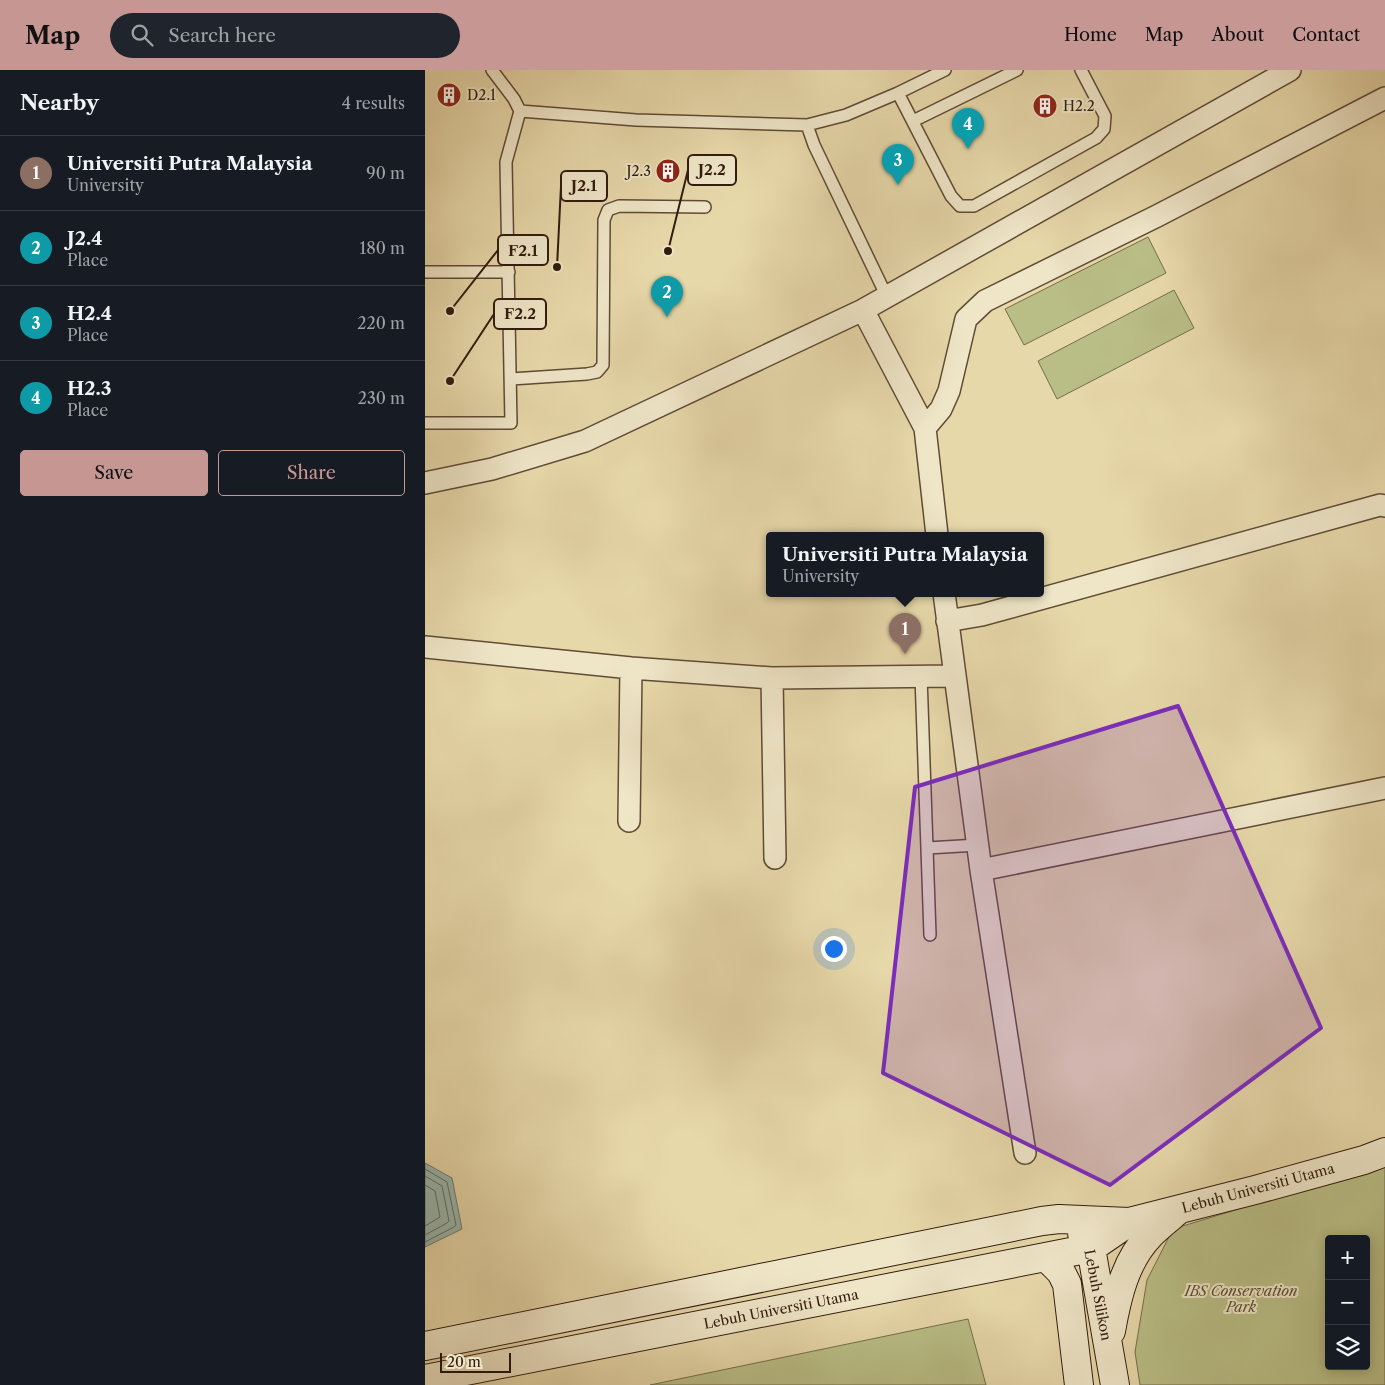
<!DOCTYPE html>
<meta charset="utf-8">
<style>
body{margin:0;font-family:"Libre Caslon Text",serif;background:#20242c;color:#f1f3f6}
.controls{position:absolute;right:15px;bottom:15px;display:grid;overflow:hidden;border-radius:5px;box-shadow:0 2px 12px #0003}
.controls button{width:45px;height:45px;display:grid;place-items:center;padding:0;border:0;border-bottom:1px solid #363941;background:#171b24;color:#f1f3f6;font:25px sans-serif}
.scale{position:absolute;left:15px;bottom:12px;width:71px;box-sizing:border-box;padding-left:5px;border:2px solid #321c0f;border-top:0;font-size:14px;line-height:18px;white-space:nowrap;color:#321c0f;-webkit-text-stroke:4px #efe6c8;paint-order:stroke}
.you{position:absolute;left:408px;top:878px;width:18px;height:18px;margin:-12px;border:4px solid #fff;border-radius:50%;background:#1a73e8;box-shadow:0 0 0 8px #1a73e833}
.badge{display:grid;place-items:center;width:32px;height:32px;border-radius:50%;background:#c59692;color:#fff;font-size:16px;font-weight:700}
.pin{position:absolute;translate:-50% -41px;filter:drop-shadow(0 1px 2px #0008)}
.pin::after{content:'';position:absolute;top:26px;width:18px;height:15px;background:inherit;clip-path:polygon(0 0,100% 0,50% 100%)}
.popup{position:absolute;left:341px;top:462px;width:278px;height:65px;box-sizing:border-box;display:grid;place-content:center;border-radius:5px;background:#171b24;filter:drop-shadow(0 1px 4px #0005);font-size:16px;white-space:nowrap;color:#9ea1a6}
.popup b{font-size:19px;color:#f1f3f6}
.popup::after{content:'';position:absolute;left:50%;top:100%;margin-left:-10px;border:10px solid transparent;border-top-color:#171b24}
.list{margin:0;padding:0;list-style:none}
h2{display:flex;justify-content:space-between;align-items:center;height:65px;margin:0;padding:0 20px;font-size:21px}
h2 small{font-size:16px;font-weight:400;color:#9ea1a6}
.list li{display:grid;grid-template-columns:32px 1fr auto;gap:15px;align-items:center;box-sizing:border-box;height:75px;padding:0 20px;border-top:1px solid #363941}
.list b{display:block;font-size:19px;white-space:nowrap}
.list p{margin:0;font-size:16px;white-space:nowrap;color:#9ea1a6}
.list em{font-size:16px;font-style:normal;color:#9ea1a6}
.actions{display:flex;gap:10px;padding:15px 20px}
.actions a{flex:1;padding:11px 0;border:1px solid #c59692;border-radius:5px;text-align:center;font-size:18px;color:#c59692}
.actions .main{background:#c59692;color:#111}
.icon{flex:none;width:28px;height:28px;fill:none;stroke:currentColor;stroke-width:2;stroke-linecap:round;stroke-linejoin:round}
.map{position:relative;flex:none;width:960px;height:1315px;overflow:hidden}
header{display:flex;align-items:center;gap:30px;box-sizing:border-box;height:70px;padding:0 25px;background:#c59692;color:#111}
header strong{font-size:24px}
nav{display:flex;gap:28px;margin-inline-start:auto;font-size:18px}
.search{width:350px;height:45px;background:#20242c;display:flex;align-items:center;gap:12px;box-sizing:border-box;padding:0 18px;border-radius:28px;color:#9ea1a6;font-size:19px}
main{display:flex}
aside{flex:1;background:#171b24}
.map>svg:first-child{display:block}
</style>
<header>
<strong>Map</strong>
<div class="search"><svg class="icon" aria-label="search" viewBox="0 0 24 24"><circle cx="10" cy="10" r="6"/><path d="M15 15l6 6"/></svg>Search here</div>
<nav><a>Home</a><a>Map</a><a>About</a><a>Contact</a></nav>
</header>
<main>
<aside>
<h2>Nearby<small>4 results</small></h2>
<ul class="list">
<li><span class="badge" style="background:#8d6e63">1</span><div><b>Universiti Putra Malaysia</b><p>University</p></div><em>90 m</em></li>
<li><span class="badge" style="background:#0f9aa8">2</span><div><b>J2.4</b><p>Place</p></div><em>180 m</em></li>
<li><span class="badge" style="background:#0f9aa8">3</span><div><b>H2.4</b><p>Place</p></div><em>220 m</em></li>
<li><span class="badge" style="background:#0f9aa8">4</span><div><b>H2.3</b><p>Place</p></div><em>230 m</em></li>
</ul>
<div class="actions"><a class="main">Save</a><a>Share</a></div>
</aside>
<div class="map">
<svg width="960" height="1315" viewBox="0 0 960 1315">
<rect width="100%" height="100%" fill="#e7d8aa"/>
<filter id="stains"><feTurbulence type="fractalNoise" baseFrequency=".004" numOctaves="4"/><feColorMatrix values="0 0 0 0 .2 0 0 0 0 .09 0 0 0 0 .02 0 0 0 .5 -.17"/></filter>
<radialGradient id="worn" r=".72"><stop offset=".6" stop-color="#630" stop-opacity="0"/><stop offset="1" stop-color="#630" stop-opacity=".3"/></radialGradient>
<path fill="#b9be86" stroke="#766d4a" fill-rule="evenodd" d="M723,167L741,203L599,275L580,239Z
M749,220L769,258L632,329L613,291Z
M960,1094V1315H715L710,1282L722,1210L748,1159ZM904,1169H941V1296H904Z
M543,1249L561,1315H225Z"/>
<path fill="#98b8b0" stroke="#6f7a70" d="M0,1093L27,1108L37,1159L0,1177Z"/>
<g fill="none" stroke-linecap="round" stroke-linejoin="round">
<path stroke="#656a60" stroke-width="1" d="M0,1099L22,1112L31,1155L29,1157L0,1172
M0,1106L17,1116L24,1151L22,1153L0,1165
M0,1115L10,1121L15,1147L0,1156"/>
<defs>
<path id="lane" d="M67,0L89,29L95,41L211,50L382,55L421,45L473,23L520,0
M473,23L526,126L535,136H549L671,68L679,59L680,46L656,0
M488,51L592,0
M382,55L389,75L462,227
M0,202H84
M86,309L162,304L172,302L178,295L179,150L183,140L194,136L280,137
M0,353H86L81,92L95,41
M496,606L505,865
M502,778L553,775"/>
<path id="street" d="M438,240L500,358L512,465
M500,358L516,339L524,321L541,249L560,231L732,146L960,28
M0,413L67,399L160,371L438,240L865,0
M519,523L556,800L600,1083
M522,551L557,545L955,435L960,436
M0,577L206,598L347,608L529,606
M347,608L350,788
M204,751L206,598
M556,800L960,718"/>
<path id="secondary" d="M657,1163L666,1178L690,1315
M621,1187L636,1202L642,1214L654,1315
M686,1261C692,1227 700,1191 725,1165C733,1157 742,1150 751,1142
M0,1276L617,1151L634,1149L704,1152L830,1120L939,1090L960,1082
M0,1309L666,1178L704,1152"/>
</defs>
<use href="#lane" stroke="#5f4b36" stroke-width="14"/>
<use href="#street" stroke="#5f4b36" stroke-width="24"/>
<use href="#secondary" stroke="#321c0f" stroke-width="30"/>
<use href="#lane" stroke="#efe6c8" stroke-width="11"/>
<use href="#street" stroke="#efe6c8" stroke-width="21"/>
<use href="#secondary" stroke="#efe6c8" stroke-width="28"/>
</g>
<path fill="#7b2cbf" fill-opacity="0.2" stroke="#7b2cbf" stroke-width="4" stroke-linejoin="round" d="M753,636L896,958L685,1115L458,1003L490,717Z"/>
<defs>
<symbol id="building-disc" viewBox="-11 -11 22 22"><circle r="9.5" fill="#8f2418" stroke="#efe6c8"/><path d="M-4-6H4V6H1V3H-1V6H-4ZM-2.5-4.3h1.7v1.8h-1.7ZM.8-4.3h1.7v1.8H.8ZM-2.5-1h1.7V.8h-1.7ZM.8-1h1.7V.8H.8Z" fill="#fff"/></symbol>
</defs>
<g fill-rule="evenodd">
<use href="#building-disc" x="10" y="11" width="28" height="28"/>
<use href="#building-disc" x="606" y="22" width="28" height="28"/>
<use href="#building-disc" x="229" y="87" width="28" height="28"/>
</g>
<g text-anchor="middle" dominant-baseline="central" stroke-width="4" stroke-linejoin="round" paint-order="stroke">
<g font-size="14" fill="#321c0f" stroke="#efe6c8" text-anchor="start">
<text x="42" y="25">D2.1</text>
<text x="638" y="36">H2.2</text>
<text x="226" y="101" text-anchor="end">J2.3</text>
</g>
<g font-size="14" fill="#321c0f" stroke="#efe6c8">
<text transform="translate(833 1118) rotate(-15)">Lebuh Universiti Utama</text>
<text transform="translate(673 1225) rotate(79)">Lebuh Silikon</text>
<text transform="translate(356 1239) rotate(-11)">Lebuh Universiti Utama</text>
</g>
<g font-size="14" font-style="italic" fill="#5a4d33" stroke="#efe6c8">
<text x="816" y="1221">IBS Conservation<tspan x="816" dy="16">Park</tspan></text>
</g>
</g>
<path fill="none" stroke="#321c0f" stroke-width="2" d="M243 181L263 100M132 197L136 116M25 241L73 180M25 311L69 244"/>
<g fill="#321c0f" stroke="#efe6c8" stroke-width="2">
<circle cx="243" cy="181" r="5"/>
<circle cx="132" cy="197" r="5"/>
<circle cx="25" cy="241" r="5"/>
<circle cx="25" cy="311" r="5"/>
</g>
<g fill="#efe6c8" stroke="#321c0f" stroke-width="2">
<rect x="263" y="85" width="48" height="30" rx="5"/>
<rect x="136" y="101" width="46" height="30" rx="5"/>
<rect x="73" y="165" width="50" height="30" rx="5"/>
<rect x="69" y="229" width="52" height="30" rx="5"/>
</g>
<g font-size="15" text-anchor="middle" font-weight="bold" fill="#321c0f">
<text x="287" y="105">J2.2</text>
<text x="159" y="121">J2.1</text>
<text x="98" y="186">F2.1</text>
<text x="95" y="249">F2.2</text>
</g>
<rect width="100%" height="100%" filter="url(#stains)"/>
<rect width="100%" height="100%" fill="url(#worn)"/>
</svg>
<div class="controls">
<button>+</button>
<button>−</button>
<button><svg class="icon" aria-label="layers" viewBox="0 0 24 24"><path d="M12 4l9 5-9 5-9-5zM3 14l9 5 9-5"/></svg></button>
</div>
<div class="scale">20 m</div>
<div class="you"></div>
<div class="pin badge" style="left:480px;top:584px;background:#8d6e63">1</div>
<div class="popup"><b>Universiti Putra Malaysia</b>University</div>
<div class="pin badge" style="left:242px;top:247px;background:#0f9aa8">2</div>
<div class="pin badge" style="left:473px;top:115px;background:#0f9aa8">3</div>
<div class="pin badge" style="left:543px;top:79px;background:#0f9aa8">4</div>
</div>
</main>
